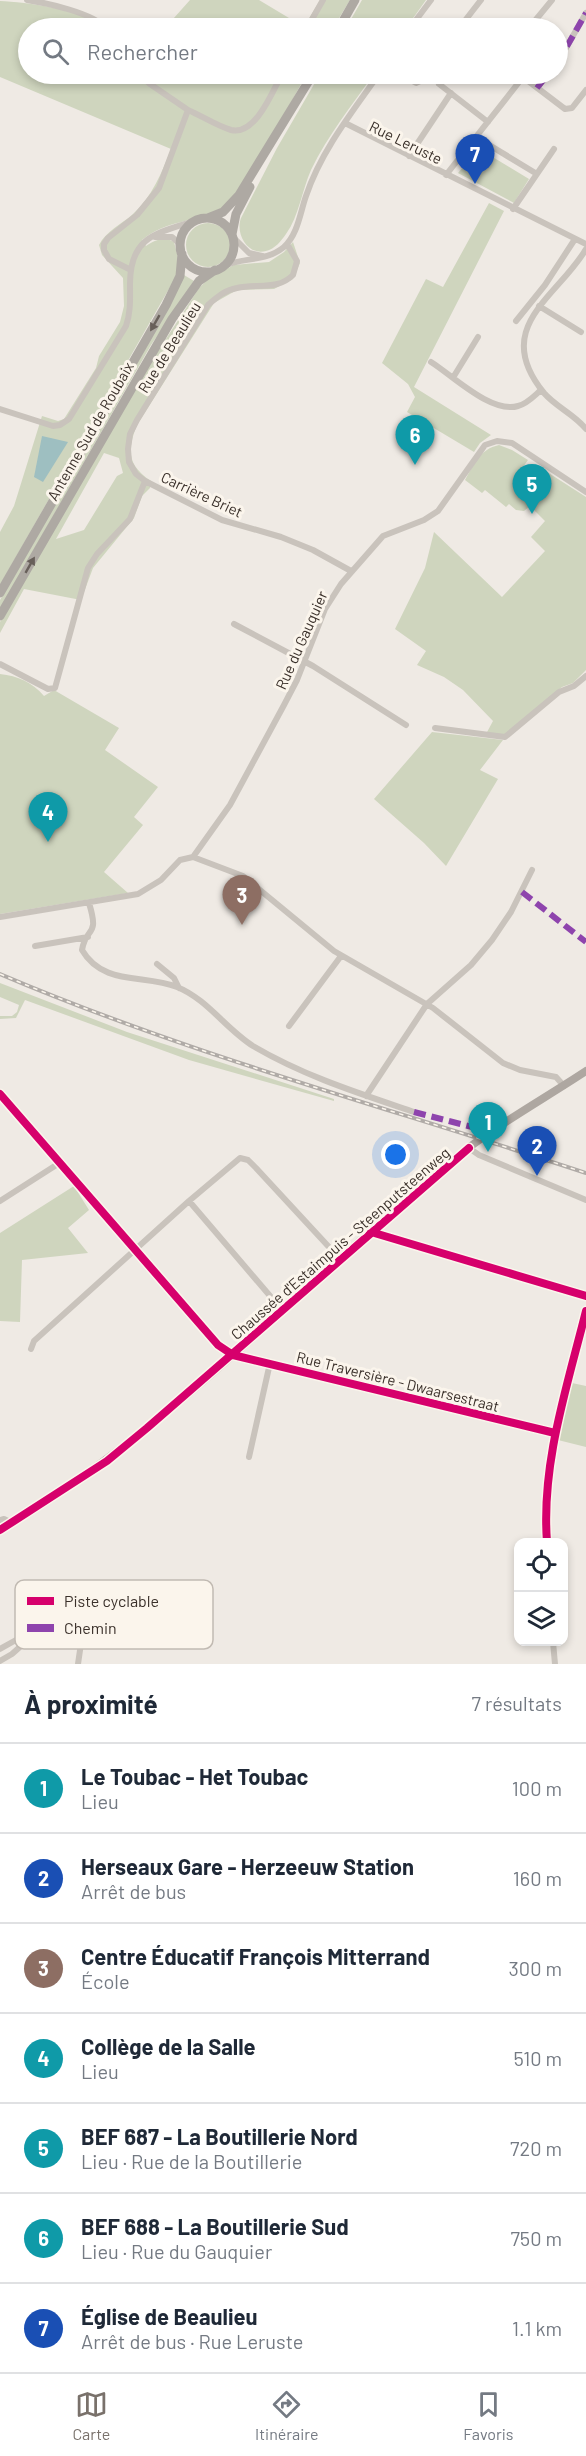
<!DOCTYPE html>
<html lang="fr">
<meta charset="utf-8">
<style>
body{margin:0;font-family:Barlow,sans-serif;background:#f6f6f7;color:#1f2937}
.controls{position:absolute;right:18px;bottom:18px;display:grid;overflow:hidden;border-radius:12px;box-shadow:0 3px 9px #0003}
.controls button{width:54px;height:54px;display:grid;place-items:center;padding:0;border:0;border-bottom:2px solid #e0e1e3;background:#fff;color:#1f2937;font:30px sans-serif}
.you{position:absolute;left:396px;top:1155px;width:21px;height:21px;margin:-15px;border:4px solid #fff;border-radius:50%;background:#1a73e8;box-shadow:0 0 0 9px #1a73e833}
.badge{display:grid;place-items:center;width:39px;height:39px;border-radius:50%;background:#79716b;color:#fff;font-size:20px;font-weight:700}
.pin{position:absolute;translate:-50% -50px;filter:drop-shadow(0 2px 3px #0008)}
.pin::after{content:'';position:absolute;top:32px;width:21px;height:18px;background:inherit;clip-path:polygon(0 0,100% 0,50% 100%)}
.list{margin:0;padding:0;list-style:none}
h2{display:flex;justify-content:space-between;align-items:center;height:78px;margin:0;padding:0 24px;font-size:26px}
h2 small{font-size:20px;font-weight:400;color:#747a83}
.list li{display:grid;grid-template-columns:39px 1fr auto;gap:18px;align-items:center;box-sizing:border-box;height:90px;padding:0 24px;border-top:2px solid #e0e1e3}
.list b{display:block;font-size:22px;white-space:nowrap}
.list p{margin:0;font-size:20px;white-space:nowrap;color:#747a83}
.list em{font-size:20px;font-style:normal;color:#747a83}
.icon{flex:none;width:33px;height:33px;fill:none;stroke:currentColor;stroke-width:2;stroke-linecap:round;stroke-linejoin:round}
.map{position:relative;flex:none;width:586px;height:1664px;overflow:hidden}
.search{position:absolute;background:#fff;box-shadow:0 3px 9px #0003;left:18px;right:18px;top:18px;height:66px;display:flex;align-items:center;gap:15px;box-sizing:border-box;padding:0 21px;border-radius:33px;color:#747a83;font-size:22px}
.sheet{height:708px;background:#fff}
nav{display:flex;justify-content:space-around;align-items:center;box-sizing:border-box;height:84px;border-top:2px solid #e0e1e3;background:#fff;font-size:16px;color:#747a83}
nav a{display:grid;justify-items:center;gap:3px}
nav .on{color:#79716b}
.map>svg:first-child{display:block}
</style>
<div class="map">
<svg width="586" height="1664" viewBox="0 0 586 1664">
<rect width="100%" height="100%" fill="#efeae4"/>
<path fill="#cfd5be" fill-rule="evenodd" d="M190,0H259L304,27L320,0H350L333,28H165Z
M362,0H426L406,28H346Z
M0,1C24,2 88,10 104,28H28V74H307C293,97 241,199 222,209C196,222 166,220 142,240L146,246C155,240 164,236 174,242L179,261L178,273L0,585V532L14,506L42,416L58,421L64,419L96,368L99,356L120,322L124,306L123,278L102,255L99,245C106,231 122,224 133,214C152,197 162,172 171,149L0,77Z
M320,74H374C352,105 328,135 311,170C302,190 299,216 286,234C281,241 275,249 266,251C248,256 235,234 241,218L277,148Z
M481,150L529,179L514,203L458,173L476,152Z
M489,203L504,211L414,387L491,435L480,443L474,452L407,412L415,397L408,384L382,363L426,279L443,287Z
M186 245a22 22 0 1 1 44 0a22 22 0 1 1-44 0Z
M293,242L300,263L293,279L274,289L237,290L214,303L137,425C127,450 127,465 151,481L150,488L142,496L134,518L93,568L81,600L24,589L0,633V622L151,362L199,288L209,278L234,265L269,262L284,252ZM104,453L119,458L123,473L117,476L84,530L56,539Z
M184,275L194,281L151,345L0,609V600Z
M499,445L512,450L528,460L518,474L534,488L547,472L586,497V670L573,683L562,687L508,734H486L493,721L463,690L444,677L417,665L426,651L395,629L425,568L434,532L502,597L545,551L531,537L545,521L530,506L524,511L516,510L509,504L506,507L485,490L482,493L465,480C474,464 480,449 499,445Z
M0,674C18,676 32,682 44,696L54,690L119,728L105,750L158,787L134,817L143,825L104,872L128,893L0,914Z
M432,732L503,740L480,770L498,779L446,866L424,843L374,799Z
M0,983L127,1032L334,1099V1101L189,1060L25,1000L16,1018L0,1019V1016H12L17,1012L19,1005L0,997Z
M74,1186L89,1210L68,1228L88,1253L22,1260L20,1322L0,1321V1233Z
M572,1383L586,1386V1447L558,1440Z"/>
<path fill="#9ebfc1" d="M42,436L68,442L43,482L34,477Z"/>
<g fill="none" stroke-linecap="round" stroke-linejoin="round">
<path stroke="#c9c3bc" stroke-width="6" d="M27,0C47,3 93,13 106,28
M460,27L481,0
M307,28L323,0
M410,28L431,0
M529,28L552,0
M558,62L586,13
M139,74L150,84L188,110
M400,74L416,83L435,74
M519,74L565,109L572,108L586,90
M439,84L488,122
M537,88L548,74
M345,123L586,244
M476,137L537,174
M409,156L451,93
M446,175L523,77
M513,209L554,149
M155,237H172L181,245
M233,237L249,253L262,256
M586,249C558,297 490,327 544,393C556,407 574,414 586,429
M224,266C243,257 266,262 284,247C298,234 300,213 306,196C321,151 352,112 379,74
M131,270L109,259L104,250V244L108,238L137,215L159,188L188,110C202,116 217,126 231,130C256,136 273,90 282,74
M539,306L581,332
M516,321L545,285L575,239
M431,362C452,375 491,414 518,406C527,404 534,396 541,390
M454,376L478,337
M0,409L53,426L60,425L69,419L126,326C131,312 130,298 130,284C130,235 158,233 197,220
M145,481L136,474L129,462L128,449L130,434L137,420L208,305C217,297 225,290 237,288C257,283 277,291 293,275L297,261L287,244
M234,624L313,666L406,725
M0,664L48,689L55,688L88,568L97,554L130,519L145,481L222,520L281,537L313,550L351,571
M435,728L505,737L559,692L574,686L586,676
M193,857L230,805L284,705L297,680L325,609L341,584L383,536L424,520L438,511L485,445L497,441L512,443L586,492
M89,903C100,939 86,925 82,950C103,986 144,974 177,987C207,999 226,1029 253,1046C304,1076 358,1093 414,1112
M0,917L138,894L161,880L180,860L193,857L243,876L334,951L433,1008L503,1063L520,1070L556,1077L564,1086
M35,946L88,937
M157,964L174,978L179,988
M289,1026L341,956
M366,1096L427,1004L471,965L492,940L511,912L532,870
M469,1148L479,1155L586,1200
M0,1201L61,1162
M189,1201L282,1310
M371,1232L586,1296
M31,1349L34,1341L189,1201L240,1158L248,1160L256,1168L341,1260
M233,1355L555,1433
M249,1457L270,1363
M0,1520L4,1519L12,1523
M547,1542C541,1464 567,1387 586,1311
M553,1642L555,1664
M0,1649L16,1640L33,1635L79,1610L85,1616L78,1664
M0,1661L12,1654L31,1637"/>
<path stroke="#aea7a1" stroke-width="8" d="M0,1094L218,1345L233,1355
M0,1530C170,1431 303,1284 454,1159C495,1126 542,1100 586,1071"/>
<path stroke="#aea9a3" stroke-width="9" d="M339,28L355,0
M208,218L223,212L239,195L313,74
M180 245a27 27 0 1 1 54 0a27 27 0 1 1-54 0Z
M232,234L236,214L250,187
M0,593L166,305L180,276L182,254
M0,616L172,319L199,281L215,270"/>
<defs>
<path id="rail" d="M0,974C190,1055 390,1108 586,1173"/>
</defs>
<use href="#rail" stroke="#b0aba7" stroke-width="4"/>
<use href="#rail" stroke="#fbf5ec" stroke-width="1.5" stroke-dasharray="4.5" stroke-linecap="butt"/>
<path stroke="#8e44ad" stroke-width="6" stroke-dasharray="12 6" stroke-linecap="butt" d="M558,62L586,13
M537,88L548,74
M522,892L586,942
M414,1112L476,1128L487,1136"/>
<defs>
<path id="cycleway" d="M0,1094L218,1345L233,1355L555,1433
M371,1232L586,1296
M0,1530L107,1461L147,1428L469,1148
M547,1542C541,1464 567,1387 586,1311"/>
</defs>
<use href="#cycleway" stroke="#fbf5ec" stroke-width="11"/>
<use href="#cycleway" stroke="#d6006c" stroke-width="8"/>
</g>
<defs><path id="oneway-solid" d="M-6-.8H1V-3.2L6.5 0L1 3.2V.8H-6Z" transform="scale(1.5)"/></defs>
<g fill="#68605a">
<use href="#oneway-solid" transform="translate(155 323) rotate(120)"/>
<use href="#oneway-solid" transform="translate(30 565) rotate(-60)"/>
</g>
<g text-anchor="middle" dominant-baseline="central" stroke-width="6" stroke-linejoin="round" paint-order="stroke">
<g font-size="15" fill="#3a302a" stroke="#fbf5ec">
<text transform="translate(406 142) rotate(26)">Rue Leruste</text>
<text transform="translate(169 347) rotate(-58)">Rue de Beaulieu</text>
<text transform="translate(90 431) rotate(-60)">Antenne Sud de Roubaix</text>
<text transform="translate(202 494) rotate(25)">Carrière Briet</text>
<text transform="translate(301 640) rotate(-66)">Rue du Gauquier</text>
<text transform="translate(340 1243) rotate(-41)">Chaussée d'Estaimpuis - Steenputsteenweg</text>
<text transform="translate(398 1381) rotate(14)">Rue Traversière - Dwaarsestraat</text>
</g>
</g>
<rect x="15" y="1580" width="198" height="69" rx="9" fill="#fbf5ec" stroke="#c1bab2" stroke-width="1.5"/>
<rect x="27" y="1597" width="27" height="8" fill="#d6006c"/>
<rect x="27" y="1624" width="27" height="8" fill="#8e44ad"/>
<g font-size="16" fill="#3a302a">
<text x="64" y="1607">Piste cyclable</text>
<text x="64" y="1634">Chemin</text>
</g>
</svg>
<div class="controls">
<button><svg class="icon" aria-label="locate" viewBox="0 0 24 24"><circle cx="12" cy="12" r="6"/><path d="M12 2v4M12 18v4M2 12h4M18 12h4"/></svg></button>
<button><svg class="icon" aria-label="layers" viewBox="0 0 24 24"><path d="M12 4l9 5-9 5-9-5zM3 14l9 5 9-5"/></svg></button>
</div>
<div class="you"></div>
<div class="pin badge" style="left:488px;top:1152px;background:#0f9aa8">1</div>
<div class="pin badge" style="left:537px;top:1176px;background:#1a4fb4">2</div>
<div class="pin badge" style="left:242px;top:925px;background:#8d6e63">3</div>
<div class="pin badge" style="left:48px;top:842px;background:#0f9aa8">4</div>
<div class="pin badge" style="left:532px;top:514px;background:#0f9aa8">5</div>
<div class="pin badge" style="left:415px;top:465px;background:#0f9aa8">6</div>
<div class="pin badge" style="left:475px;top:184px;background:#1a4fb4">7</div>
<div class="search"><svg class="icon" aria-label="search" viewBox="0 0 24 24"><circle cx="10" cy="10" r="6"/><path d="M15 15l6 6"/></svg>Rechercher</div>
</div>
<section class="sheet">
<h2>À proximité<small>7 résultats</small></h2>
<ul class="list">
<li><span class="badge" style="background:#0f9aa8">1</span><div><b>Le Toubac - Het Toubac</b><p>Lieu</p></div><em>100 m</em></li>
<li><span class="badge" style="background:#1a4fb4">2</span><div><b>Herseaux Gare - Herzeeuw Station</b><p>Arrêt de bus</p></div><em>160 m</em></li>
<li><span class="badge" style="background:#8d6e63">3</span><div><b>Centre Éducatif François Mitterrand</b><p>École</p></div><em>300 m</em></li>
<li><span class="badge" style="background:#0f9aa8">4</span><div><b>Collège de la Salle</b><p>Lieu</p></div><em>510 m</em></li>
<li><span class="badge" style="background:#0f9aa8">5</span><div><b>BEF 687 - La Boutillerie Nord</b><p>Lieu · Rue de la Boutillerie</p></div><em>720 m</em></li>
<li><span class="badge" style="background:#0f9aa8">6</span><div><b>BEF 688 - La Boutillerie Sud</b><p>Lieu · Rue du Gauquier</p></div><em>750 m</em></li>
<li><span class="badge" style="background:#1a4fb4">7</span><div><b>Église de Beaulieu</b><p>Arrêt de bus · Rue Leruste</p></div><em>1.1 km</em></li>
</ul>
</section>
<nav>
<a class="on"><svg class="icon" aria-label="map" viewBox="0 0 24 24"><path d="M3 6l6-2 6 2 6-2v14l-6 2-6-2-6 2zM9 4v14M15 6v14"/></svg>Carte</a>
<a><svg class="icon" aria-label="directions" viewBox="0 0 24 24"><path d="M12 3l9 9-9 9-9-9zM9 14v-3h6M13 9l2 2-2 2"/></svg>Itinéraire</a>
<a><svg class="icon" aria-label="saved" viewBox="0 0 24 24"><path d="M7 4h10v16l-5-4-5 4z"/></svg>Favoris</a>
</nav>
